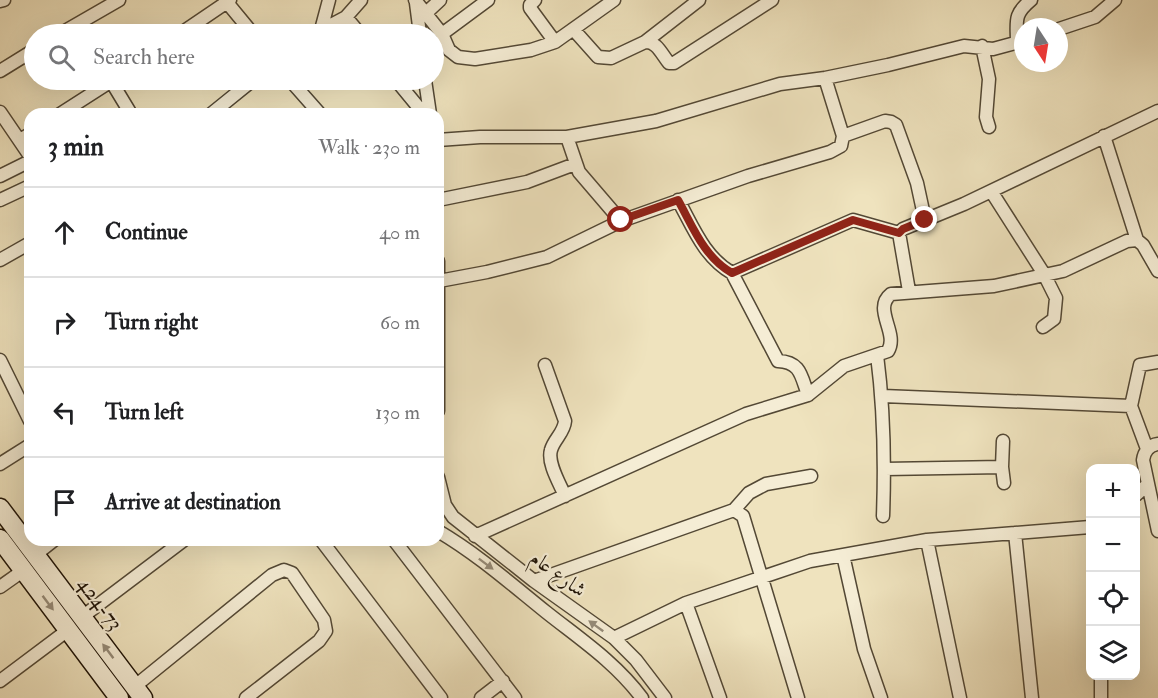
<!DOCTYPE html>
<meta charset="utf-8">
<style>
body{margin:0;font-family:"IM FELL Double Pica",Amiri,serif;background:#f2f2f2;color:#202124}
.controls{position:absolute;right:18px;bottom:18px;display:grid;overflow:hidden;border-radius:12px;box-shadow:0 6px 24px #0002}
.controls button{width:54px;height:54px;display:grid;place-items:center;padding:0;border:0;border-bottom:2px solid #e0e0e0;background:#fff;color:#202124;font:30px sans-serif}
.compass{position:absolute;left:1014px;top:18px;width:54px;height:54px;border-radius:50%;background:#fff;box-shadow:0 6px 24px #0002;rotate:168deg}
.stop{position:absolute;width:18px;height:18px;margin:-14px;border:4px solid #8f2418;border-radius:50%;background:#fff}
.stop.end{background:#8f2418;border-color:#fff;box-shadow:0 2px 6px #0008}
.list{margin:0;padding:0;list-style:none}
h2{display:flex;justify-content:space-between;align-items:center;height:78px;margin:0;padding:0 24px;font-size:26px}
h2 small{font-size:20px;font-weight:400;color:#757577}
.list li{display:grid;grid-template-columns:39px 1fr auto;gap:18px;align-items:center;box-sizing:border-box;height:90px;padding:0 24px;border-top:2px solid #e0e0e0}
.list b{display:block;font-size:22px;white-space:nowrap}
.list em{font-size:20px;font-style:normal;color:#757577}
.icon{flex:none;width:33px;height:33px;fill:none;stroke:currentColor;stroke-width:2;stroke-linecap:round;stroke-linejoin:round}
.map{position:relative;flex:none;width:1158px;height:698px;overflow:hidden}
.search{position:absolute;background:#fff;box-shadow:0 6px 24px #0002;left:24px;top:24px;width:420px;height:66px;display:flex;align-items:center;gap:15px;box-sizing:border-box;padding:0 21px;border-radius:33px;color:#757577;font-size:22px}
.panel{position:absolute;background:#fff;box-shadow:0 6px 24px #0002;left:24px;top:108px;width:420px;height:438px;border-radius:18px}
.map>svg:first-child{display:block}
</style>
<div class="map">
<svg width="1158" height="698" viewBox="0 0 1158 698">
<rect width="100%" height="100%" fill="#efe3be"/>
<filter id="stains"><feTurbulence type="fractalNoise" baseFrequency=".00333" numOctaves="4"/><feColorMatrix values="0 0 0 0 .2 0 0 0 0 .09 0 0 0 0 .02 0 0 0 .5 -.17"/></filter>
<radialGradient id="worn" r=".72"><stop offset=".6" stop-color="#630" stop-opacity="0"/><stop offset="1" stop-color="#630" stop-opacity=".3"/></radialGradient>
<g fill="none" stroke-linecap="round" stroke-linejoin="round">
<defs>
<path id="street" d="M225,0L253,34
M415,0L442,34L449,50L458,57L475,59L531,50L555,42L614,0
M535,0L530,5V8L555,42
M0,1L4,0
M416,3L420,34
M425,14L440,0
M346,17L360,34
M573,29L598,57L611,58L645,42C657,41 662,55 669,63H674L772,0
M1059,29L1095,17L1115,0
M321,30L329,0
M60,34L119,0
M180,34L230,0
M314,34L346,17L361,0
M442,34L488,0
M645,42L699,0
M1017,43C1017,21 1013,15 1031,0
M982,46L989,79L986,117L989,127
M0,71L34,50
M290,80L320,114
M396,80L424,114
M425,80L430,114
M111,81L131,114
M0,112L30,156
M60,114L113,80
M211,114L253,80
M843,136L885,121L891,122L896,125L917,183L925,220
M1104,136L1137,240
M567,137L579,172L621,221
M20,140L30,134
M438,140L480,137H567L656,121L780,84L825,78L888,65L964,46L993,49L1023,41
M0,176L30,161
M991,191L1044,274L1056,298L1054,319L1043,327
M0,200L30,186
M438,200L527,182L575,164
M678,200C693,227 704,257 732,273L778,361C801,362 801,376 808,395
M899,233L903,229L964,204L1158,111
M899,233L909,291
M0,260L30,243
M438,261V411
M732,273L853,220L899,233
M439,281L487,272L547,257L621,221L748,176L830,152L841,146L843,136L825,78
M877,355C884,409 885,462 883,516
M0,360L30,421
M545,365L565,421C564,433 554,439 551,450C547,463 560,484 565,496
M883,396L1131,406
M1003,441L1002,467L1004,483
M1158,444C1149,445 1144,452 1143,460L1158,531
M1147,449L1131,406L1140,365L1158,362
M0,464L30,445
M885,469L1002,467
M438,477L445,505L453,517L534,581L614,638L636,660L665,698
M1136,495L1147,485
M734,510L743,516L798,698
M438,531C477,554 510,583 546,612C580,639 615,662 642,698
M1015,533L1032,698
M475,536L746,414L808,395L844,366L888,351C899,333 872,309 891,294L994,286L1063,271L1127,241L1137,240L1143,245L1158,271
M321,540L441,698
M394,540L515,698
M927,540L960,698
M35,555L54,540
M843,555L864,649L881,698
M534,581L734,510L749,493L766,484L811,476
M0,587L24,570
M686,603L720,698
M82,617L184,540
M614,638L686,603L810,561L927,540L1090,527
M1101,676V698
M0,681L68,630
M134,687L272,575L284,570L292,573L324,620L326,631L319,641L246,698
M481,698L503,681"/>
<path id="secondary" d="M0,508L143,698
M0,539L119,698"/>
</defs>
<use href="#street" stroke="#534835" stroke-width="15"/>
<use href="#secondary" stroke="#1f1407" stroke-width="21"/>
<use href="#street" stroke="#f5edd5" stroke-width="12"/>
<use href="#secondary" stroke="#f5edd5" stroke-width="18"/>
</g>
<defs><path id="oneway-solid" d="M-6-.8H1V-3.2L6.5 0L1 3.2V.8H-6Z" transform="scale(1.5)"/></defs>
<g fill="#958b78">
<use href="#oneway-solid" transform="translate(486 564) rotate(37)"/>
<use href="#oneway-solid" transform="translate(48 603) rotate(53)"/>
<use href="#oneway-solid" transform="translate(596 626) rotate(-144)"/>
<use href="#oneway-solid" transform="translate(108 651) rotate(-127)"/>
</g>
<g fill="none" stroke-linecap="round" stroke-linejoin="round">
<path stroke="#8f2418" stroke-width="8" d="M621,220L678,200C693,227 704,257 732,273L853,220L899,233L903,229L925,220"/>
</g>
<g text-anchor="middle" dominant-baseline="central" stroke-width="4.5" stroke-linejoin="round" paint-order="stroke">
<g font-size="21" fill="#1f1407" stroke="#f5edd5">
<text transform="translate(558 574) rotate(36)">شارع عام</text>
<text transform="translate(100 604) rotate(53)">424-73</text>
</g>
</g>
<rect width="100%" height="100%" filter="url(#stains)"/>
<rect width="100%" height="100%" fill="url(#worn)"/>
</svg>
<div class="controls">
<button>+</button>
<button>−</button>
<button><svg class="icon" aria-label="locate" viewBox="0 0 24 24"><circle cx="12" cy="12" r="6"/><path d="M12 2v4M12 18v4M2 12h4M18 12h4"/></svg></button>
<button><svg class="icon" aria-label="layers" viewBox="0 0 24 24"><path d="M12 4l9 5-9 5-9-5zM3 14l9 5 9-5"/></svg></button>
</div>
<svg class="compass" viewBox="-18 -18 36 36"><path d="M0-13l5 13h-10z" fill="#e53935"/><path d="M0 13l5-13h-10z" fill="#757577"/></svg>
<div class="stop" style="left:621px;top:220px"></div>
<div class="stop end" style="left:925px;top:220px"></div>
<div class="search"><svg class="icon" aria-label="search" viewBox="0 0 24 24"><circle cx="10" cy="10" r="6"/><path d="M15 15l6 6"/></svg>Search here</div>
<section class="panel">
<h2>3 min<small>Walk · 230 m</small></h2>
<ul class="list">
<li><svg class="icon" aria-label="ahead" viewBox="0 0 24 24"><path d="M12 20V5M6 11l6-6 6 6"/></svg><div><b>Continue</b></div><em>40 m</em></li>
<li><svg class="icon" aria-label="right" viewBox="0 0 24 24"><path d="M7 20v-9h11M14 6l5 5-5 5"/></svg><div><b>Turn right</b></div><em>60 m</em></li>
<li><svg class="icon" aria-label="left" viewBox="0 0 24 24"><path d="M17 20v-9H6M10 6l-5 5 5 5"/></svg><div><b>Turn left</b></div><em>130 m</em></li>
<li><svg class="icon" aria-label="arrive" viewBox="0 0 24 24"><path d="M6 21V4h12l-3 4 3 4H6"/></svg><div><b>Arrive at destination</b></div></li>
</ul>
</section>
</div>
